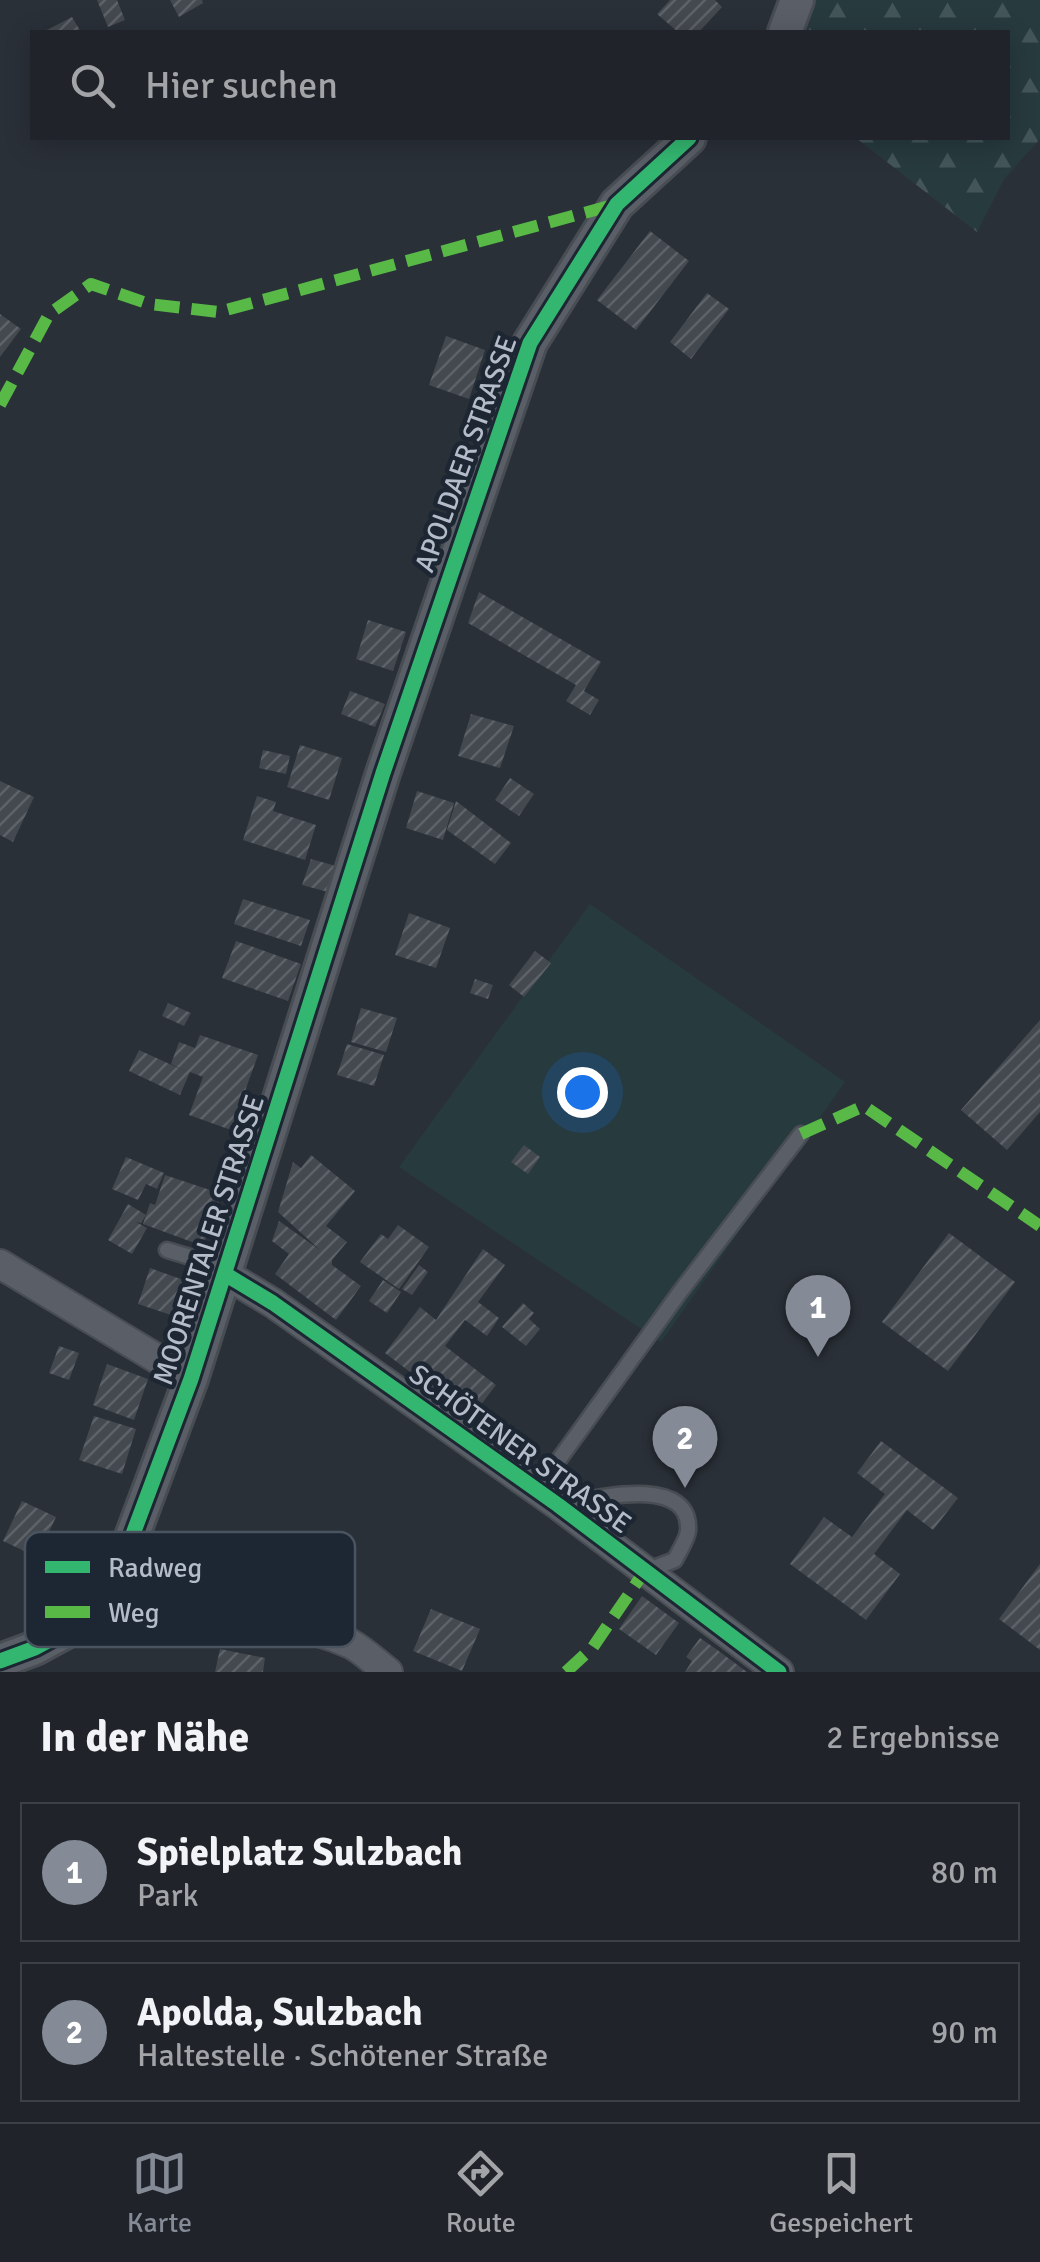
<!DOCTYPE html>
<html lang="de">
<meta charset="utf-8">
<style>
body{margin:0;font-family:Signika,sans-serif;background:#2d3036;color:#f1f3f6}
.you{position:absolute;left:582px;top:1092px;width:35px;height:35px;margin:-25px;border:8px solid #fff;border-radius:50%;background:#1a73e8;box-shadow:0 0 0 15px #1a73e833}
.badge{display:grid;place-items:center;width:65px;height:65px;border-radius:50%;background:#848b96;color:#fff;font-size:32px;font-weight:700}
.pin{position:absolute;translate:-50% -82px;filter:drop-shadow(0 2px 5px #0008)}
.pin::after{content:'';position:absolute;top:52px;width:35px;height:30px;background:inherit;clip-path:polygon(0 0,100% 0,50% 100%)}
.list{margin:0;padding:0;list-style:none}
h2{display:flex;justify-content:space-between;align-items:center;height:130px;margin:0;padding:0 40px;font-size:42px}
h2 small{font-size:32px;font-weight:400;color:#a2a4a8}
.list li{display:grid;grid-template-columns:65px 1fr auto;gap:30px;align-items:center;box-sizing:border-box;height:140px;margin:0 20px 20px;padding:0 20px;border:2px solid #3d4147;border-radius:0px}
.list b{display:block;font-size:38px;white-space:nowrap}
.list p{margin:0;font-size:32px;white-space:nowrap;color:#a2a4a8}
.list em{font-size:32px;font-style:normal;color:#a2a4a8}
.icon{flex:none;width:55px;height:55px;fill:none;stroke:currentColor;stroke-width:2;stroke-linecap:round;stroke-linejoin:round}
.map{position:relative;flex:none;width:1040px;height:1672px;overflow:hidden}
.search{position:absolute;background:#20242a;box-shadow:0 5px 25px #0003;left:30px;right:30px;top:30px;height:110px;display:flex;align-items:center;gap:25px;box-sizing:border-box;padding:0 35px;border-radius:0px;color:#a2a4a8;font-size:38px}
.sheet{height:450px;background:#20242a}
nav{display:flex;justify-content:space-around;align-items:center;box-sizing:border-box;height:140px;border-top:2px solid #3d4147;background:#20242a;font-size:28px;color:#a2a4a8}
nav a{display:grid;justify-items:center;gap:5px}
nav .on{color:#848b96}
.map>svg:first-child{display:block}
</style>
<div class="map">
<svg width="1040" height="1672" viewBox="0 0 1040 1672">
<defs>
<pattern id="forest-firs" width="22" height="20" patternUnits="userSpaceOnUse" patternTransform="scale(2.5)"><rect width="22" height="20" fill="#273a3e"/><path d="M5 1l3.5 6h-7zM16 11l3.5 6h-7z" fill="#445559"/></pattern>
<pattern id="building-hatch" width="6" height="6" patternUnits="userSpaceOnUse" patternTransform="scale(2.5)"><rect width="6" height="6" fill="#444950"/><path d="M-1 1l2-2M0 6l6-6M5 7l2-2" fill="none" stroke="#5d6168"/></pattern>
</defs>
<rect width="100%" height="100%" fill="#2a3038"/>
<path fill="#273a3e" d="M590,904L845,1082L661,1342L399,1167Z"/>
<path fill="url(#forest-firs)" d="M812,0H1040V139L1004,179L977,232L856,138H1008V32H798Z"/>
<path fill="url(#building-hatch)" d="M97,0H117L125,20L108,27Z
M170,0H202L203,3L179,17Z
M670,0H715L722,7L699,32H678L657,14Z
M72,17L81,32H43Z
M650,231L689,261L636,330L597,300Z
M707,293L729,309L691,359L670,342Z
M0,314L21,329L0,357Z
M446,336L485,350L469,399L429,385Z
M479,592L601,662L584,691L599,700L590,715L566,701L576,685L468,623Z
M368,620L406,632L393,671L356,659Z
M350,691L385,704L375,727L341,714Z
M471,714L514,726L500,768L458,756Z
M300,745L342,758L329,800L287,787Z
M263,750L290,756L286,774L259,768Z
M510,778L534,794L519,816L495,800Z
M0,781L34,797L13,842L0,835Z
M417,791L454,803L443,840L406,828Z
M257,796L276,802L273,811L316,825L305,860L243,840Z
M456,801L511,843L495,864L447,830Z
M311,859L336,866L328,892L302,885Z
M243,899L310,920L301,946L234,924Z
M409,913L450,928L436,968L395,955Z
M236,941L301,964L288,1001L222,978Z
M535,951L551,963L524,997L509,985Z
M475,979L493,985L488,999L470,993Z
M168,1003L191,1013L184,1026L162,1016Z
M361,1008L397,1018L386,1052L351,1042Z
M1040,1020V1112L1007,1150L961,1110Z
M200,1035L258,1055L231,1130L189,1115L203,1077L190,1072L180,1095L129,1071L139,1050L187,1072L171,1064L179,1042L195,1048Z
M347,1044L384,1055L374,1086L337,1075Z
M524,1145L540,1157L528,1174L511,1162Z
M311,1155L355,1191L326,1226L347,1242L332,1260V1265L361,1286L336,1320L275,1274L289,1254L272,1241L279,1221L320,1250L278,1212L293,1162L301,1168Z
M126,1157L164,1173L157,1189L146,1184L138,1200L112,1189Z
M165,1175L222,1194L203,1246L143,1224L150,1203L155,1205Z
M128,1204L146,1215L141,1223L136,1222L147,1228L132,1254L108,1240Z
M398,1225L429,1247L399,1289L360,1262L381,1234L388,1239Z
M949,1233L1015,1282L948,1371L882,1322Z
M483,1249L505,1265L478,1302L499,1318L487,1336L465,1320L445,1346L496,1385L471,1418L385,1353L420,1307L436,1320Z
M419,1265L428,1272L412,1295L402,1289Z
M150,1268L192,1283L180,1318L138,1304Z
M383,1280L401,1292L387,1313L369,1301Z
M523,1303L534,1313L529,1319L540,1329L526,1346L502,1327Z
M59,1346L79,1353L69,1380L49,1373Z
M107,1364L148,1379L134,1420L93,1405Z
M94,1416L136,1429L122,1474L79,1460Z
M881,1441L958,1498L933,1530L907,1510L874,1554L900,1574L866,1620L790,1564L824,1517L852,1537L885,1494L857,1473Z
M22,1501L56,1517L37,1557L3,1541Z
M1040,1564V1650L999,1619Z
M642,1596L679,1623L656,1655L619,1629Z
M431,1609L480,1629L462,1671L413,1651Z
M700,1638L716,1649L747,1672H685L692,1661L686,1657Z
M220,1649L265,1658L263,1672H215Z"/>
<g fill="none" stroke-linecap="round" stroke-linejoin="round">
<defs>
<path id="service" d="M167,1250L197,1259L225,1274
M537,1490L680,1292L801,1134
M559,1505C589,1500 692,1472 688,1531C687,1540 679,1551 675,1560L646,1571"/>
<path id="minor" d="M0,1264L191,1379
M225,1274L273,1303L558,1505L779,1672
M98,1607C181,1626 272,1607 351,1644C364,1651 376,1663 388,1672"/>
<path id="tertiary" d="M785,32L797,0
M0,1661L35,1648L70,1629L98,1607L118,1574L191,1379L383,773L530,343L617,204L689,138"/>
</defs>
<use href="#service" stroke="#484c53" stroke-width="19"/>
<use href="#minor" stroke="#484c53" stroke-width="32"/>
<use href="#tertiary" stroke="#484c53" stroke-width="38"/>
<use href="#service" stroke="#5a5e66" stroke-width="14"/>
<use href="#minor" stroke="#5a5e66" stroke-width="28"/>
<use href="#tertiary" stroke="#5a5e66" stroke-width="32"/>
<path stroke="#58b947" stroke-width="12" stroke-dasharray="25 12" stroke-linecap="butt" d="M0,405L49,314L91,284L149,304L219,312L617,204
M801,1134L864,1106L1040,1226
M566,1672L593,1647L644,1572"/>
<defs>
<path id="cycleway" d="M225,1274L273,1303L558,1505L779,1672
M0,1661L35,1648L70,1629L98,1607L118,1574L191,1379L383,773L530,343L617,204L689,138"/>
</defs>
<use href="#cycleway" stroke="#1d2633" stroke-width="21"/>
<use href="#cycleway" stroke="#33b770" stroke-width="15"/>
</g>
<g text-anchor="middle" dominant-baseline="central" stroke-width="9" stroke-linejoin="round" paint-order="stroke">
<g font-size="28" fill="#b4bcc9" stroke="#1d2633">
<text transform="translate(466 454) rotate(-70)">APOLDAER STRASSE</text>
<text transform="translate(209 1240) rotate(-72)">MOORENTALER STRASSE</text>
<text transform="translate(520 1449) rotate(36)">SCHÖTENER STRASSE</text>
</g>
</g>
<rect x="25" y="1532" width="330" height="115" rx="15" fill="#1d2633" stroke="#4a5360" stroke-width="2.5"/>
<rect x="45" y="1561" width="45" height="12" fill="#33b770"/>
<rect x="45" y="1606" width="45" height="12" fill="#58b947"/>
<g font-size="28" fill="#b4bcc9">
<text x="108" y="1577">Radweg</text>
<text x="108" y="1622">Weg</text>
</g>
</svg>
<div class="you"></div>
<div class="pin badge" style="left:818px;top:1357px">1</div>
<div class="pin badge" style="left:685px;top:1488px">2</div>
<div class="search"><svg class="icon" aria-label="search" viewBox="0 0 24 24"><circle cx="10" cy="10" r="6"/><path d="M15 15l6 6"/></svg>Hier suchen</div>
</div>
<section class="sheet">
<h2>In der Nähe<small>2 Ergebnisse</small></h2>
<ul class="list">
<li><span class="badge">1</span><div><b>Spielplatz Sulzbach</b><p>Park</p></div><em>80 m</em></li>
<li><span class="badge">2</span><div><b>Apolda, Sulzbach</b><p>Haltestelle · Schötener Straße</p></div><em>90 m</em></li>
</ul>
</section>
<nav>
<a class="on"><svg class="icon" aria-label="map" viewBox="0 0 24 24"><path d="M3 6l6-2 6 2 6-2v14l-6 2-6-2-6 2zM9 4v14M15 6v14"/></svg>Karte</a>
<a><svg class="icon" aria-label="directions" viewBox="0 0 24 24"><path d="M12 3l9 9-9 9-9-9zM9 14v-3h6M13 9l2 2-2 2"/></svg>Route</a>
<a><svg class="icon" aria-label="saved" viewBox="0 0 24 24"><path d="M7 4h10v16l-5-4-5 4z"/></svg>Gespeichert</a>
</nav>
